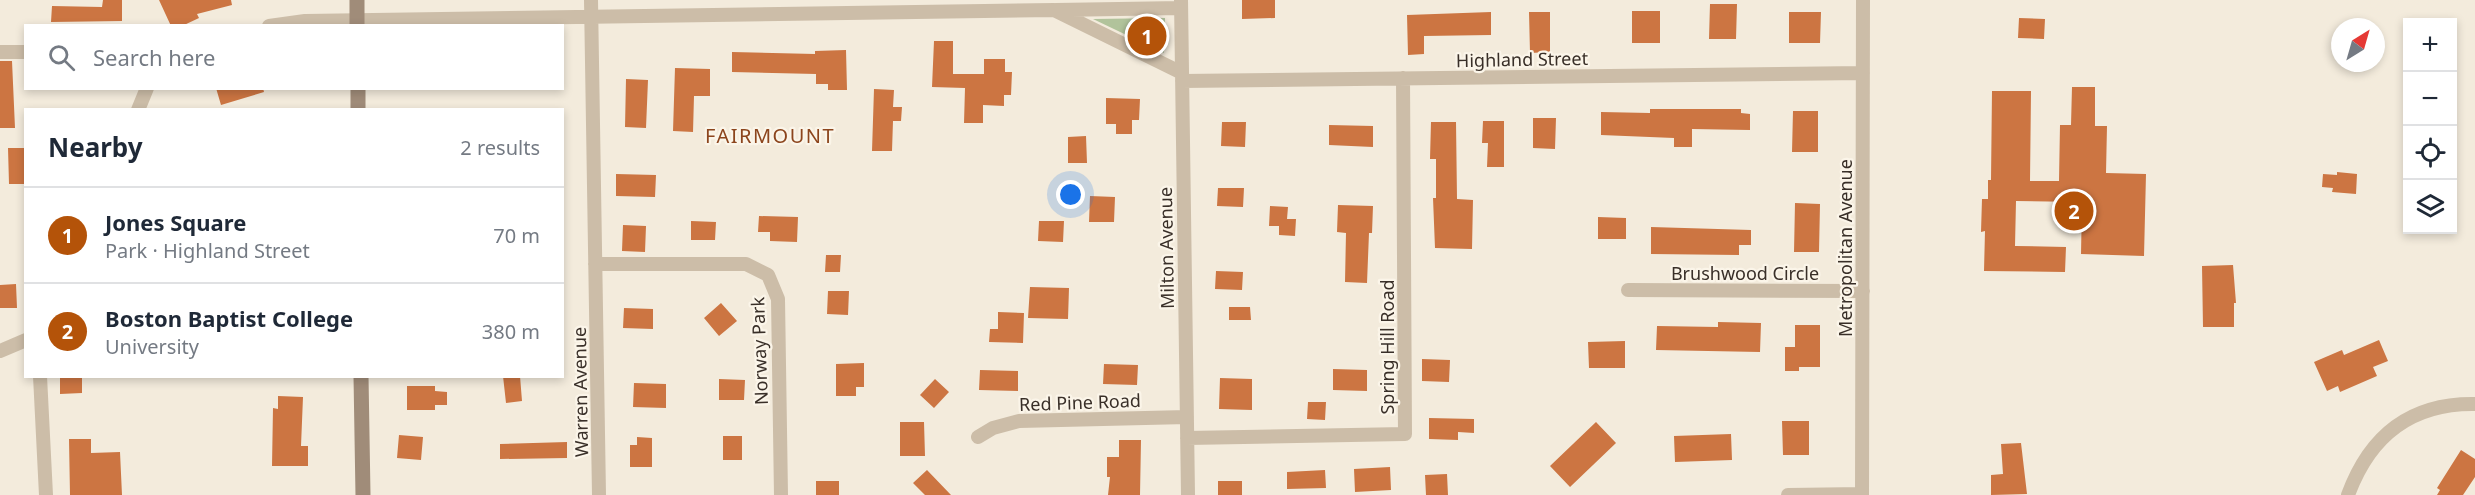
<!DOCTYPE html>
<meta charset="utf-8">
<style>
body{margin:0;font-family:"Noto Sans",sans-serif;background:#f6f6f7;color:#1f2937}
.controls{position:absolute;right:18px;top:18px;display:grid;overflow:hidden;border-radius:0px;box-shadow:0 3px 9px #0003}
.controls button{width:54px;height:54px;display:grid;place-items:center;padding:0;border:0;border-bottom:2px solid #e0e1e3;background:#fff;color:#1f2937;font:30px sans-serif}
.compass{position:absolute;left:2331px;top:18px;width:54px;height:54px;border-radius:50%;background:#fff;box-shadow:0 3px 9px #0003;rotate:37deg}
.you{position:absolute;left:1071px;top:195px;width:21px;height:21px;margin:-15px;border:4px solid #fff;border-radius:50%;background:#1a73e8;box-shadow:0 0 0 9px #1a73e833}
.badge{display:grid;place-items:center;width:39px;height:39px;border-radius:50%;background:#b45309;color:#fff;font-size:20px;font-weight:700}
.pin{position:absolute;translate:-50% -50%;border:3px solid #fff;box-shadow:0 2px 6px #0006}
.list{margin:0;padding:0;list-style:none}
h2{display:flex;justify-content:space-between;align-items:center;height:78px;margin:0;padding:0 24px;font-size:26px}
h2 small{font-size:20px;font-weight:400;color:#747a83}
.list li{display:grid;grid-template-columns:39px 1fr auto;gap:18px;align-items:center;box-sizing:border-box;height:96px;padding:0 24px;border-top:2px solid #e0e1e3}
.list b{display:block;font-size:22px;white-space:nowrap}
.list p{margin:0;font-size:20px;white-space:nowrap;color:#747a83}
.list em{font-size:20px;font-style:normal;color:#747a83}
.icon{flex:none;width:33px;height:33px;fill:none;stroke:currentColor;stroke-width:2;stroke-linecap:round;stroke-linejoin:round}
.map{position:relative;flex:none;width:2475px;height:495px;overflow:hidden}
.search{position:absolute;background:#fff;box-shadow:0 3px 9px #0003;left:24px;top:24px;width:540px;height:66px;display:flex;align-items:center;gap:15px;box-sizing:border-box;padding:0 21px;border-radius:0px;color:#747a83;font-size:22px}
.panel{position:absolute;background:#fff;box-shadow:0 3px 9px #0003;left:24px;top:108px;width:540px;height:270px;border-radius:0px}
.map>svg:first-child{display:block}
</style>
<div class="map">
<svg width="2475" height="495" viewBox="0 0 2475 495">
<rect width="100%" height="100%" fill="#f3ebdc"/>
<path fill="#b1c39b" d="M1165,18L1164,53L1093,19Z"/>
<path fill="#cc7542" d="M103,0H122V21L51,22L52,6L102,7Z
M159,0H231L232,5L197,14L199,18L182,26H171Z
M1242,0H1275V18L1242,19Z
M1710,4H1737L1736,39H1709Z
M1632,11H1660V43H1632Z
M1491,12V35L1424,36V54L1408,55L1407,15Z
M1529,12H1550V52L1530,53Z
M1789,12H1821L1820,43H1789Z
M2019,18L2045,19L2044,39L2018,38Z
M934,41H953V74H984V59H1005V72H1012L1011,95H1004V106L983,105V123H964L965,88L932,87Z
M846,50L847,90H828V84H816V74L732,72V52L815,54V51Z
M0,61H12L15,128H0Z
M675,68L710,69V96H694L693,132L673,131Z
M626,79L648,80L646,128L625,127Z
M2072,87H2095V126H2107L2106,173L2146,174L2144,256L2081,254L2082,202L2016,201L2015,246L2066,247L2065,272L1984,271L1985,231L1981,232L1982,199H1988V180H1991L1992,91H2031L2030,181H2059L2060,125H2071Z
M216,88H263L264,92L221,105Z
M874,89L894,90L893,107H902L901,121H893L892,151H872Z
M1106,98L1140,99L1139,120H1132V134H1116V124H1106Z
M1650,109H1741V113L1750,114V130L1692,129V147H1674V138L1601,135V112L1650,113Z
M1793,111H1818V152H1792Z
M1533,118H1556L1555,149L1533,148Z
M1483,121H1504V167H1487L1488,143H1482Z
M1222,122H1246L1245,147L1221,146Z
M1431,122H1456L1457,199L1473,200L1472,249L1435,248L1433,198H1436V159H1430Z
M1329,125L1373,126V147L1329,145Z
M1086,136L1087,163H1068V137Z
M8,148H26V184H9Z
M2337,172L2357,174L2356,194L2332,192L2333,188L2322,187L2323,174L2337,175Z
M616,174L656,175L655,197L616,196Z
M1218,188H1244L1243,207L1217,206Z
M1090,196L1115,197L1114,222H1089Z
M1795,203L1820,204L1819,252H1794Z
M1338,205L1373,206L1372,233H1369L1367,283L1345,282L1346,233L1337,232Z
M1270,206L1288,207L1287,219H1296L1295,236L1279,235V226H1269Z
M759,216L798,217L797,242L770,241V232H758Z
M1598,217L1626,218V239H1598Z
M691,221L716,222L715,240H691Z
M1039,221H1064L1063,242L1038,241Z
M623,225L646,226L645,252L622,251Z
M1651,227L1751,230V245H1739V255L1651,254Z
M826,255H841L840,272H825Z
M2233,265L2236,303H2234V327H2203L2202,266Z
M1216,271L1243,272L1242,290L1215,289Z
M16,284L17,308H0V285Z
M1030,287L1069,288L1068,319L1028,318Z
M828,291H849L848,315L827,314Z
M721,303L737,321L719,336L704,318Z
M1229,307H1250L1251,320H1229Z
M624,308L653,309V329L623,328Z
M998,312L1024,313L1023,343L989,342L990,329H998Z
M1718,322L1761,323L1760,352L1656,350L1657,326L1718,327Z
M1795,325H1820V367H1799V371H1785V347H1795Z
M2379,340L2388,361L2373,367L2377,376L2340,392L2338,386L2327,391L2314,362L2342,350L2344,355Z
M1625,341V368H1589L1588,342Z
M1422,359L1450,360L1449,382L1422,381Z
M864,363V387H856V396H836V364Z
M1104,364L1138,365L1137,385L1103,384Z
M1333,369L1367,370V391L1333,390Z
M980,370L1018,371V391L979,390Z
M60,376H82V393L60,394Z
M503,376H520L522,401L506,403Z
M1220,378L1252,379V410L1219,409Z
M719,379L745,380L744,400H719Z
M935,379L949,392L934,408L920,395Z
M634,383L666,384V408L633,407Z
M407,386H435V391L447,392V405H435V410H407Z
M278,396L303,397L301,446H308V466H272L273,408L278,409Z
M1308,402H1326L1325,420L1307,419Z
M1429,418L1474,419V433L1458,432V440L1429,439Z
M1782,421H1809V455H1783Z
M900,422H924L925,456H900Z
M1596,422L1616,443L1570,487L1550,466Z
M1731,434L1732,460L1675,462L1674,436Z
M399,435L423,437L421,460L397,458Z
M723,436H742V460H723Z
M637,437L652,438V467H630V445H637Z
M69,439H91V453L120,452L122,495H70Z
M1119,440H1141L1140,495H1108L1110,477H1107V457H1119Z
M567,442V458L500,459V444Z
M2021,443L2027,494L1991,495V475L2003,474L2001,444Z
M2461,450L2475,459V477L2463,495H2437L2440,490L2437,488Z
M1390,467L1391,490L1355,492L1354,469Z
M927,470L951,495H925L913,483Z
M1325,470L1326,488L1287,489V472Z
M1447,474L1448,495H1426L1425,475Z
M816,481H839V495H816Z
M1218,481H1242V495H1218Z"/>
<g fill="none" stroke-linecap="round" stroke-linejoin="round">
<path stroke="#ccbda8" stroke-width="14" d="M591,0L599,495
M1181,0L1188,495
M1056,10L1181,8
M269,26L305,21L1054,10L1182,73
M0,52H26
M1182,81L1863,73
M138,110L147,88
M595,264H746L768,275L778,299L781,495
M1628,290L1863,291
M0,351L26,340
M40,376L46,495
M978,437L993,428L1019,421L1187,417
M1187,438L1405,434L1403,78
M1788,495L1862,494
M1862,495L1863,0
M2348,495C2370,435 2411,403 2475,404"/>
<path stroke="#a08c79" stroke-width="15" d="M357,0V26
M358,88V110
M361,376L363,495"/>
</g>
<g text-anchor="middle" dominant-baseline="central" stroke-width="4.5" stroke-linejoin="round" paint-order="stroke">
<g font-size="18" fill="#392f28" stroke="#fbf5e9">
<text transform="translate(1522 59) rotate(-1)">Highland Street</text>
<text transform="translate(1166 248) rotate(-91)">Milton Avenue</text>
<text transform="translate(1845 248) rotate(-90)">Metropolitan Avenue</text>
<text x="1745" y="273">Brushwood Circle</text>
<text transform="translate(1387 347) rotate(-90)">Spring Hill Road</text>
<text transform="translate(759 351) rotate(-92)">Norway Park</text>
<text transform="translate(580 392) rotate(-91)">Warren Avenue</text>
<text transform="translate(1080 402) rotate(-2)">Red Pine Road</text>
</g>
<g font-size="20" letter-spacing="1.5" fill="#8c451d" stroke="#fbf5e9">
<text x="770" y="135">FAIRMOUNT</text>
</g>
</g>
</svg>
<div class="controls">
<button>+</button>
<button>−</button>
<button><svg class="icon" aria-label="locate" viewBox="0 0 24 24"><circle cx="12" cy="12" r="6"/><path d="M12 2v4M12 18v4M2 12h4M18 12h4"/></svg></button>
<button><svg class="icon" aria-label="layers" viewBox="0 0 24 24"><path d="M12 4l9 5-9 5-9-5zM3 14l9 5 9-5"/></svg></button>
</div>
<svg class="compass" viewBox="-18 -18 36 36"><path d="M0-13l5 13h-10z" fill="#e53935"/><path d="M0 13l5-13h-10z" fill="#747a83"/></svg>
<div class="you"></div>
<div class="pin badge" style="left:1147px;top:36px">1</div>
<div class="pin badge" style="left:2074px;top:211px">2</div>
<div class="search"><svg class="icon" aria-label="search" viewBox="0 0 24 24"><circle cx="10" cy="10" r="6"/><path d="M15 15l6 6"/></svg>Search here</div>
<section class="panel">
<h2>Nearby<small>2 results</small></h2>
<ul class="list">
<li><span class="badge">1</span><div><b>Jones Square</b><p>Park · Highland Street</p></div><em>70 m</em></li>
<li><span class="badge">2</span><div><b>Boston Baptist College</b><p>University</p></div><em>380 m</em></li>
</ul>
</section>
</div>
